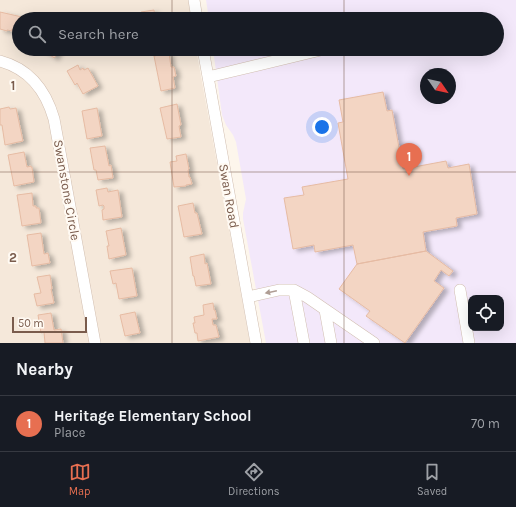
<!DOCTYPE html>
<style>
body{margin:0;font-family:Karla,sans-serif;background:#242831;color:#f1f3f6}
.controls{position:absolute;right:12px;bottom:12px;display:grid;overflow:hidden;border-radius:8px;box-shadow:0 4px 16px #0002}
.controls button{width:36px;height:36px;display:grid;place-items:center;padding:0;border:0;border-bottom:1px solid #363941;background:#171b24;color:#f1f3f6;font:20px sans-serif}
.compass{position:absolute;left:420px;top:68px;width:36px;height:36px;border-radius:50%;background:#171b24;box-shadow:0 4px 16px #0002;rotate:124deg}
.scale{position:absolute;left:12px;bottom:10px;width:75px;box-sizing:border-box;padding-left:4px;border:2px solid #7a5c4d;border-top:0;font-size:11px;line-height:14px;white-space:nowrap;color:#7a5c4d;-webkit-text-stroke:3px #fffaf3;paint-order:stroke}
.you{position:absolute;left:322px;top:127px;width:14px;height:14px;margin:-10px;border:3px solid #fff;border-radius:50%;background:#1a73e8;box-shadow:0 0 0 6px #1a73e833}
.badge{display:grid;place-items:center;width:26px;height:26px;border-radius:50%;background:#e76f51;color:#fff;font-size:13px;font-weight:700}
.pin{position:absolute;translate:-50% -33px;filter:drop-shadow(0 1px 2px #0008)}
.pin::after{content:'';position:absolute;top:21px;width:14px;height:12px;background:inherit;clip-path:polygon(0 0,100% 0,50% 100%)}
.list{margin:0;padding:0;list-style:none}
h2{display:flex;justify-content:space-between;align-items:center;height:52px;margin:0;padding:0 16px;font-size:17px}
h2 small{font-size:13px;font-weight:400;color:#9ea1a6}
.list li{display:grid;grid-template-columns:26px 1fr auto;gap:12px;align-items:center;box-sizing:border-box;height:56px;padding:0 16px;border-top:1px solid #363941}
.list b{display:block;font-size:15px;white-space:nowrap}
.list p{margin:0;font-size:13px;white-space:nowrap;color:#9ea1a6}
.list em{font-size:13px;font-style:normal;color:#9ea1a6}
.icon{flex:none;width:22px;height:22px;fill:none;stroke:currentColor;stroke-width:2;stroke-linecap:round;stroke-linejoin:round}
.map{position:relative;flex:none;width:516px;height:343px;overflow:hidden}
.search{position:absolute;background:#171b24;box-shadow:0 4px 16px #0002;left:12px;right:12px;top:12px;height:44px;display:flex;align-items:center;gap:10px;box-sizing:border-box;padding:0 14px;border-radius:22px;color:#9ea1a6;font-size:15px}
.sheet{height:108px;background:#171b24}
nav{display:flex;justify-content:space-around;align-items:center;box-sizing:border-box;height:56px;border-top:1px solid #363941;background:#171b24;font-size:11px;color:#9ea1a6}
nav a{display:grid;justify-items:center;gap:2px}
nav .on{color:#e76f51}
.map>svg:first-child{display:block}
</style>
<div class="map">
<svg width="516" height="343" viewBox="0 0 516 343">
<defs>
<filter id="shadow"><feDropShadow dx="4.5" dy="2.5" stdDeviation="2" flood-color="#0004"/></filter>
</defs>
<rect width="100%" height="100%" fill="#fdf6ec"/>
<path fill="#f5e8da" d="M0,0H188L191,19H19V49H196L250,343H0Z"/>
<path fill="#f3e8fa" fill-rule="evenodd" d="M206,0H516V343H266L243,219V213L246,199L236,142L233,135L226,125L222,115L213,49H497V19H209ZM426,74H450V98H426ZM471,298H501V328H471Z"/>
<path fill="#f3d5c3" stroke="#e6bba3" filter="url(#shadow)" d="M154,10L155,17H157V19H142L141,12Z
M0,12L22,17L21,19H19L18,31L12,29V31L7,30V31L0,29Z
M41,49H60L55,55L56,56L54,58L45,51V52Z
M169,53L171,67H174L176,76L173,77L175,88L161,91L154,56Z
M78,65L80,70L83,68L84,70L88,68L98,86L83,94L77,83L75,85L67,71Z
M383,92L387,111L392,110L403,169L446,161L448,168L469,164L477,214L456,218L457,226L423,232L426,251L357,264L353,245L315,252L314,245L293,249L284,198L304,195L302,187L348,179L338,123L343,122L339,100Z
M177,104L181,125L179,126L181,137L167,139L160,108Z
M9,107L10,109L16,108L23,141L5,145L2,125H0V109Z
M97,108L102,136L87,139L82,111Z
M105,146L109,166L111,165L113,178L98,180L96,170H94L90,148Z
M24,152L27,167L31,166V167H32L34,182L14,186L8,155Z
M186,154L189,169L188,170L189,177H190L192,184L186,185V186L174,187L170,162L177,161L176,156Z
M107,188L108,192L118,190L122,217L103,220L102,210L104,209V206L103,205L99,206L96,190Z
M32,193L33,206H36V208H39L41,223L22,226L17,195Z
M193,203L195,213H197L202,234L184,237L178,206Z
M121,228L126,255L109,259L107,246H109L106,231Z
M41,233L44,254L48,253L50,263L32,266L27,235Z
M426,251L453,271L449,276L441,270L434,281L444,288L405,343L366,316L370,311L339,289L357,264Z
M204,254L205,264L207,263L211,284L196,286L194,276H193L190,257Z
M132,268L137,296L119,299L116,283L113,284L110,271Z
M50,275L52,289H51L54,303L37,306L34,294L41,293L37,277Z
M213,303L214,310H215L217,319H212L213,325H216L219,337L198,341L197,333H195L193,323H195L194,317L204,315L203,305Z
M135,312L140,333L125,336L120,315Z
M51,313L54,330L61,329L63,343H45L44,332L41,333L38,315Z"/>
<g fill="none" stroke-linecap="round" stroke-linejoin="round">
<defs>
<path id="minor" d="M194,0L197,19
M203,49L256,343
M0,61C30,69 46,91 54,119L95,343
M208,77L325,49
M294,290L304,343
M460,290L469,343
M248,297L279,290H294L307,297L374,343
M325,310L331,343"/>
</defs>
<use href="#minor" stroke="#d1beb0" stroke-width="12"/>
<use href="#minor" stroke="#fff" stroke-width="11"/>
</g>
<defs><path id="oneway-solid" d="M-6-.8H1V-3.2L6.5 0L1 3.2V.8H-6Z"/></defs>
<use fill="#af9d94" href="#oneway-solid" transform="translate(271 292) rotate(168)"/>
<path fill="none" stroke="#7a5c4d" stroke-width="1" stroke-opacity="0.55" d="M172,0V19M344,0V19M172,49V343M344,49V343M0,172H516"/>
<g text-anchor="middle" dominant-baseline="central" stroke-width="4" stroke-linejoin="round" paint-order="stroke">
<g font-size="13" fill="#7a5c4d" stroke="#fffaf3">
<text transform="translate(67 190) rotate(80)">Swanstone Circle</text>
<text transform="translate(229 196) rotate(80)">Swan Road</text>
</g>
</g>
<g font-size="13" text-anchor="middle" font-weight="bold" fill="#7a5c4d" stroke="#fffaf3" stroke-width="4" stroke-linejoin="round" paint-order="stroke">
<text x="13" y="90">1</text>
<text x="13" y="262">2</text>
</g>
</svg>
<div class="controls">
<button><svg class="icon" aria-label="locate" viewBox="0 0 24 24"><circle cx="12" cy="12" r="6"/><path d="M12 2v4M12 18v4M2 12h4M18 12h4"/></svg></button>
</div>
<svg class="compass" viewBox="-18 -18 36 36"><path d="M0-13l5 13h-10z" fill="#e53935"/><path d="M0 13l5-13h-10z" fill="#9ea1a6"/></svg>
<div class="scale">50 m</div>
<div class="you"></div>
<div class="pin badge" style="left:409px;top:176px">1</div>
<div class="search"><svg class="icon" aria-label="search" viewBox="0 0 24 24"><circle cx="10" cy="10" r="6"/><path d="M15 15l6 6"/></svg>Search here</div>
</div>
<section class="sheet">
<h2>Nearby<small></small></h2>
<ul class="list">
<li><span class="badge">1</span><div><b>Heritage Elementary School</b><p>Place</p></div><em>70 m</em></li>
</ul>
</section>
<nav>
<a class="on"><svg class="icon" aria-label="map" viewBox="0 0 24 24"><path d="M3 6l6-2 6 2 6-2v14l-6 2-6-2-6 2zM9 4v14M15 6v14"/></svg>Map</a>
<a><svg class="icon" aria-label="directions" viewBox="0 0 24 24"><path d="M12 3l9 9-9 9-9-9zM9 14v-3h6M13 9l2 2-2 2"/></svg>Directions</a>
<a><svg class="icon" aria-label="saved" viewBox="0 0 24 24"><path d="M7 4h10v16l-5-4-5 4z"/></svg>Saved</a>
</nav>
